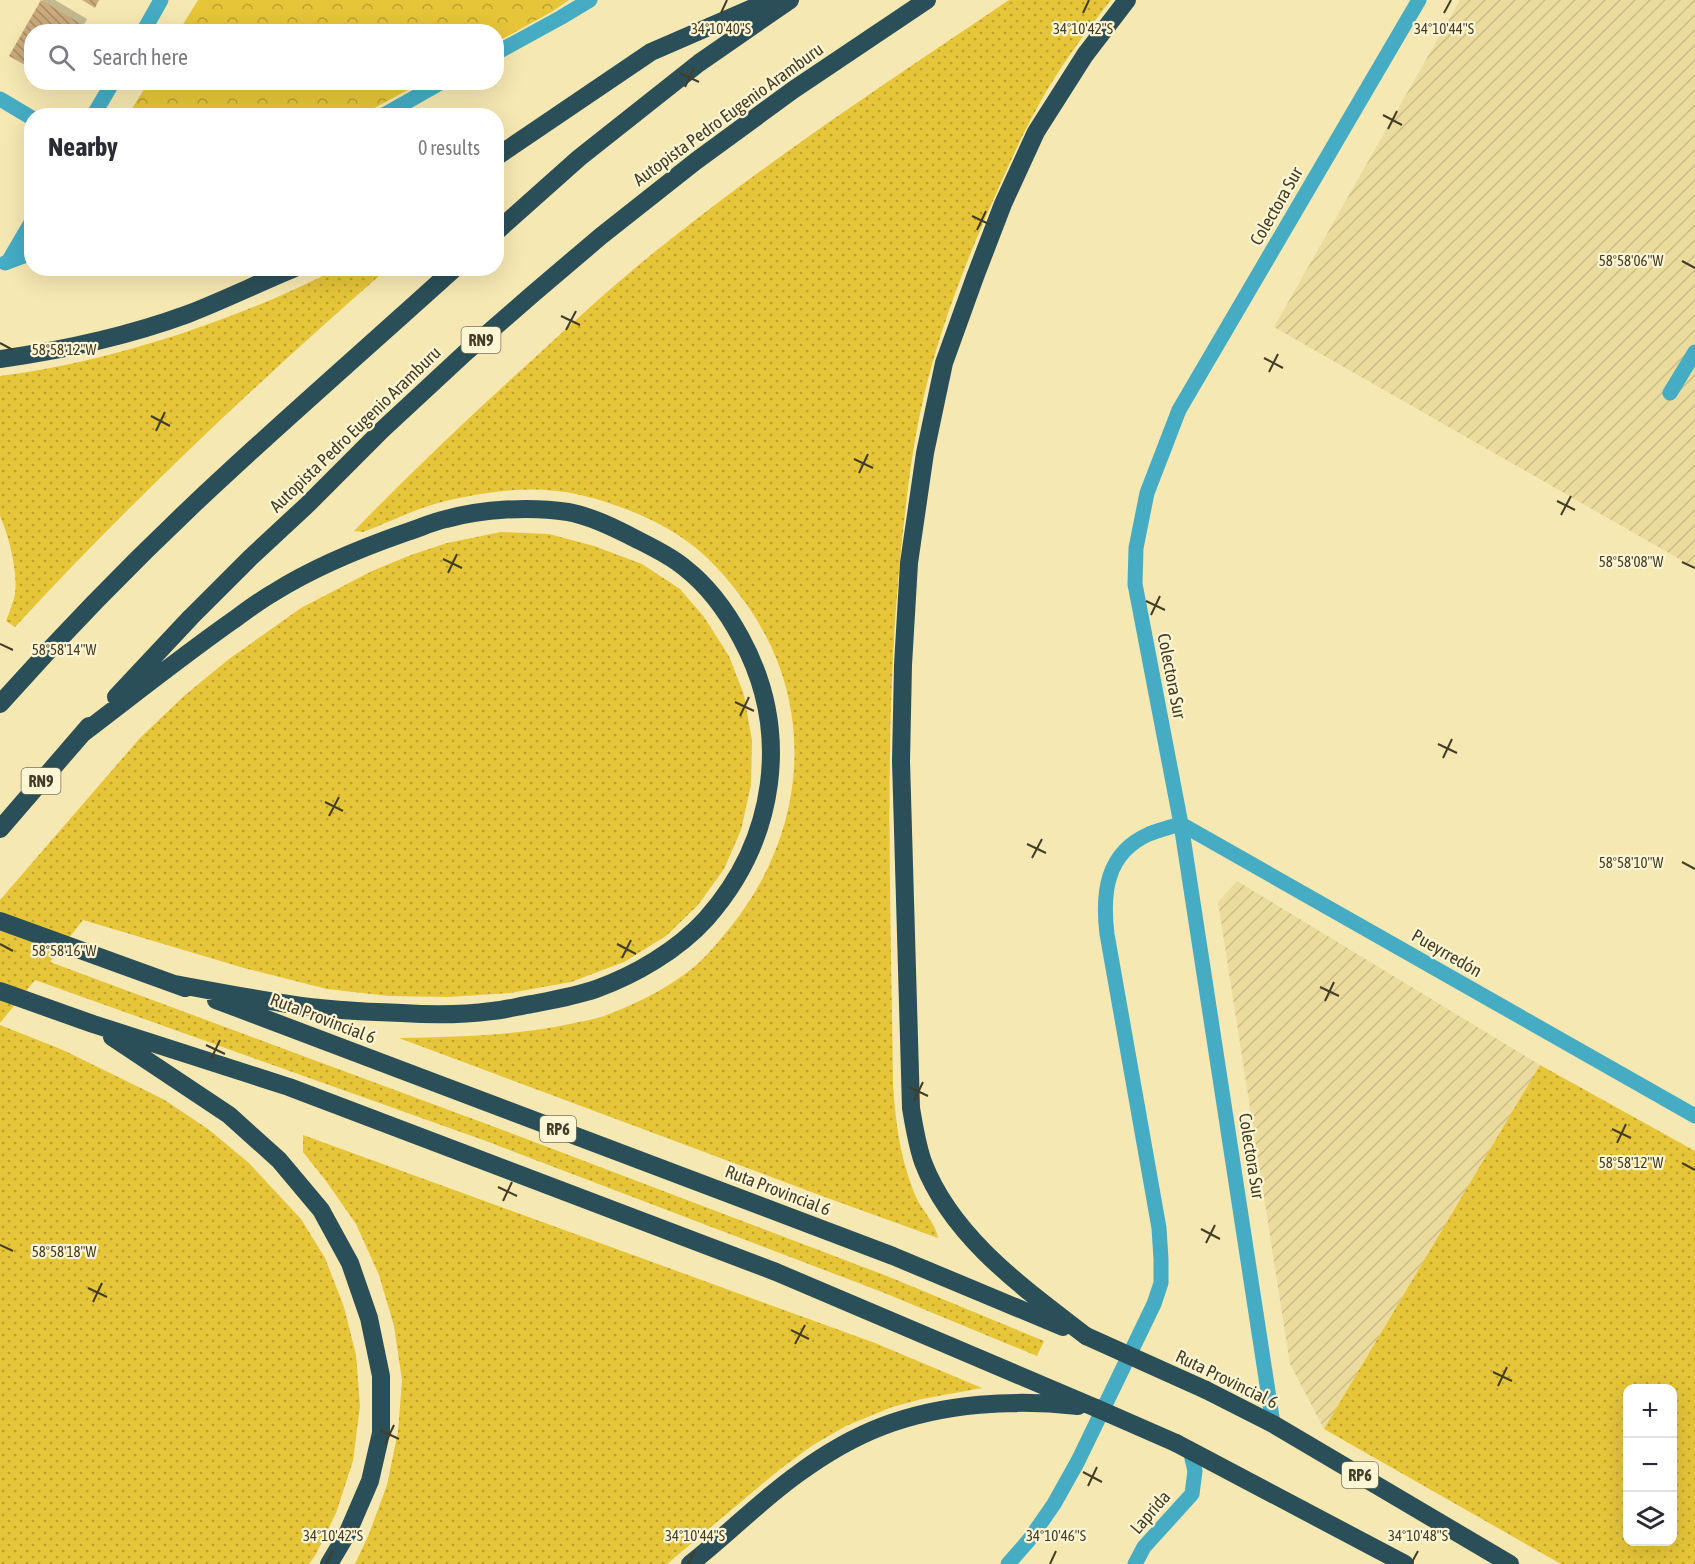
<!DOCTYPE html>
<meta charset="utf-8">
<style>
body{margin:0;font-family:"Asap Condensed",sans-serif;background:#f7f7f7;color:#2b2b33}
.controls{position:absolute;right:18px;bottom:18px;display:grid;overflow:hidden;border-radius:12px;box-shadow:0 6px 24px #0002}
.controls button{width:54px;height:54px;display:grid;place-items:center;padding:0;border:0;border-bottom:2px solid #e1e1e2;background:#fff;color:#2b2b33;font:30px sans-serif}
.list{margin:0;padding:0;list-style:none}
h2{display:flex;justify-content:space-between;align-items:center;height:78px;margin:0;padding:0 24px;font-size:26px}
h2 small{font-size:20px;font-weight:400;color:#7c7c81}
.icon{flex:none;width:33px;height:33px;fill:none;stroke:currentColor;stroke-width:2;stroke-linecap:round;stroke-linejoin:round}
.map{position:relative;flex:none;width:1695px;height:1564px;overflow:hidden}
.search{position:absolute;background:#fff;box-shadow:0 6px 24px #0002;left:24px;top:24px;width:480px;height:66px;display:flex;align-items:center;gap:15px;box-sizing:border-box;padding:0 21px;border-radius:24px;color:#7c7c81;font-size:22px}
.panel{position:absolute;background:#fff;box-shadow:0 6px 24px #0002;left:24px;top:108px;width:480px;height:168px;border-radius:24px}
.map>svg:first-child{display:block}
</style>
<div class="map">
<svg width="1695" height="1564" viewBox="0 0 1695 1564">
<defs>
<pattern id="industrial-furrows" width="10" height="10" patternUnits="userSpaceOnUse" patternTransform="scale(1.5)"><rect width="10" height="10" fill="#ebdb9d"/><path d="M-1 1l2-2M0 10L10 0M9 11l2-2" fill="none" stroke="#cbbd87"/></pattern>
<pattern id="grass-dots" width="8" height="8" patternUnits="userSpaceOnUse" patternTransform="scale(1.5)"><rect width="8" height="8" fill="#e6c538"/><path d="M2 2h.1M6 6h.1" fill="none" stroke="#bca12f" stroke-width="1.8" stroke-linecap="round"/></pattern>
<pattern id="park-crowns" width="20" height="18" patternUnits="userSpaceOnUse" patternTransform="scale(1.5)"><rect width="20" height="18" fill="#e6c538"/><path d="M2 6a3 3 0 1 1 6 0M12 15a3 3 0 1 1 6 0" fill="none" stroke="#bca12f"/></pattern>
<pattern id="building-back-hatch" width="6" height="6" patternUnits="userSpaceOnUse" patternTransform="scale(1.5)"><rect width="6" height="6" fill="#cbaa7c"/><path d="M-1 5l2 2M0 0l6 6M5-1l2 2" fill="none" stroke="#a68c66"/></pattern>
</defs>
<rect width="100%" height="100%" fill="#f6e8b2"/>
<path fill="url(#industrial-furrows)" d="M1460,0H1695V568L1274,327Z
M1237,881L1540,1065L1324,1429L1290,1364L1218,902Z"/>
<path fill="url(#grass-dots)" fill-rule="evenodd" d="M1009,0H1111C1084,34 1058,69 1037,108C1017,144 1001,183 984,221C958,282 935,344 921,409C911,455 906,503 901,550C883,727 891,906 893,1084C896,1126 900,1158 916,1197C923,1212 935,1222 938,1238L822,1196L399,1038C456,1037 514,1036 570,1024C581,1021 593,1020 604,1016C631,1006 661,992 685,974C702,962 716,945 729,929C806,835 819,707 747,605C718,564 691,538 645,517C613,503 580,492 546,490C510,488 472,494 438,503C412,510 388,523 363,532L354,531C414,469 477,410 541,352C583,313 626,274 671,239C779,153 895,77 1009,0Z
M339,269H387C258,382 132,500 15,627L6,621C9,613 13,603 15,594C18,572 9,536 0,516V376C87,365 174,339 256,306C284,295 311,281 339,269Z
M501,532L549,534L594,546L642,564L680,589L704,617L729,656L744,695L752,741L751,785L741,830L724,869L698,905L666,936L624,962L571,982L510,993L449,997L389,996L327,989L244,968L83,920L50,962L492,1126L887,1276L1044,1341L1037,1356L882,1292L486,1141L35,980L0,1023V900L140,738L184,696L229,659L301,608L372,571L411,555L447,543Z
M0,1025L63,1050L163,1099L208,1129L249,1163L301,1219L325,1258L344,1307L356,1355L360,1406L353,1461L336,1513L316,1554L309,1564H0Z
M1540,1065L1695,1151V1564H1561L1324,1429ZM1628,1388H1672V1542H1628Z
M303,1135L875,1343L982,1388L922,1399L892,1407L846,1426L813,1445L779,1470L667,1564H355L369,1534L387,1485L398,1432L402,1380L394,1326L379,1275L356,1224L326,1181L303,1152Z"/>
<path fill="url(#park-crowns)" d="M198,0H569L553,11L497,42L496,32L179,31Z
M148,83V82L421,83L361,115H128Z"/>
<path fill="#0003" d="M43,0H55L87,19L80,32H32L11,55Z"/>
<path fill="url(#building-back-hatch)" d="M41,0L83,25L79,32H32V69L9,56Z
M82,0H99L95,8Z"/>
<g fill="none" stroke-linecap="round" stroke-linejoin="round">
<path stroke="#45acc3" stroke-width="15" d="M143,32L161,0
M496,53L560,18L590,0
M0,99L32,118
M93,116L113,82
M382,116L442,82
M8,262L32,221
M5,263L32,253
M1670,393L1695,352
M1273,1424L1181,824L1135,584L1136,548L1147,493L1179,410L1419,0
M1008,1564L1029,1540L1054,1504L1078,1461L1154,1304L1161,1283V1259L1159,1228L1107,934C1102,893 1106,853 1149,834C1159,830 1170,827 1181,824L1695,1116
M1135,1564L1144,1547L1192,1494L1195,1471L1190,1450"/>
<path stroke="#2b4f58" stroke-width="18" d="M496,157L651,52L771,0
M496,232L579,158L699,63L790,0
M0,359C64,350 128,336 188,314C224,300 259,283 295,268
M116,697L191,617L250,558L306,506L382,430L465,353L534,293L601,236L696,161L793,90L927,0
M0,704C74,621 153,541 236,465C308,399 382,334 455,268
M82,734C132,696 181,657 232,621C246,611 259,601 273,593C314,567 361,548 407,532C420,528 432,522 446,519C482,509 530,506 568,512C591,516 615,528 636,539C652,547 671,556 685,568C708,586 727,612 741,638C792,732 776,840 706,919C678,950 635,975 596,989C576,996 553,1000 532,1004C519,1006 505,1010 492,1011C462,1015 431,1015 402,1013C364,1012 325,1010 288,1004C250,998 212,991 175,984
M0,829L89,726
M0,921L185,988
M0,991L93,1024L289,1087L776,1272L1096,1408
M216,1000L893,1256L1063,1327
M112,1037L229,1115L279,1160L321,1210L350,1263L369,1318L381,1376V1433L370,1481L348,1532L329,1564
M1086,1336C1024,1288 952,1238 923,1162C917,1145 914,1126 911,1108L901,761L903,665L909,563L925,453L944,363L975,277L1003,204L1036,132L1085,55L1127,0
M1206,1390L1273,1424L1510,1564
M1176,1443L1405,1564
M690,1564C727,1535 761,1500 799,1473C825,1454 854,1437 883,1426C944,1403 1014,1399 1078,1406"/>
<path stroke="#2b4f58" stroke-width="18" d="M1086,1336L1206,1390
M1096,1408L1176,1443"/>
</g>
<path fill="none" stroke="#433d27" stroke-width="2" d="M721,13L727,0M1083,13L1089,0M1444,13L1451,0M680,73L699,82M685,87L694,68M1383,115L1402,125M1388,129L1397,111M972,216L991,225M977,230L986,211M1682,261L1695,268M561,316L580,325M566,330L576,311M0,343L13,350M1264,358L1283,368M1269,372L1278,354M151,416L170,426M156,431L165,412M854,459L873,468M859,473L868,454M1557,501L1575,510M1561,515L1571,496M443,559L462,568M1682,562L1695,568M448,573L457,554M1146,601L1165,610M1151,615L1160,596M0,644L13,650M735,702L754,711M740,716L749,697M1438,744L1457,753M1443,758L1452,739M325,802L343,811M329,816L339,797M1027,844L1046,853M1032,858L1042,839M1682,862L1695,869M0,944L13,951M617,944L636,954M622,958L631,940M1320,987L1339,996M1325,1001L1334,982M206,1045L225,1054M211,1059L220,1040M909,1087L928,1096M914,1101L923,1082M1612,1129L1631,1138M1617,1143L1626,1124M1682,1163L1695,1170M498,1187L517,1196M503,1201L512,1182M1201,1229L1220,1239M1206,1243L1215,1225M0,1245L13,1251M88,1288L107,1297M93,1302L102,1283M791,1330L809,1339M795,1344L805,1325M1493,1372L1512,1381M1498,1386L1507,1367M380,1430L399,1439M385,1444L394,1425M1083,1472L1102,1482M1088,1486L1097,1467M326,1564L333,1551M688,1564L695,1551M1050,1564L1056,1551M1411,1564L1418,1551"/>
<g text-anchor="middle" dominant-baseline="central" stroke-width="4.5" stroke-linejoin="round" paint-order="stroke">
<g fill="#fef5d5" stroke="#7b745b" stroke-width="1.5">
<rect x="461.5" y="327" width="39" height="26" rx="4.5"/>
<rect x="21.5" y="768" width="39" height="26" rx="4.5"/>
<rect x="540" y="1116" width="36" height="26" rx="4.5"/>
<rect x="1342" y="1462" width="36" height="26" rx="4.5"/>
</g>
<g font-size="16" font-weight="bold" fill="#433d27">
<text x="481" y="340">RN9</text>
<text x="41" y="781">RN9</text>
<text x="558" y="1129">RP6</text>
<text x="1360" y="1475">RP6</text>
</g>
<g font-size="18" fill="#433d27" stroke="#fef5d5">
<text transform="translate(728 114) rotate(-36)">Autopista Pedro Eugenio Aramburu</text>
<text transform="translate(1276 206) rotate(-60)">Colectora Sur</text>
<text transform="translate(355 429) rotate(-44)">Autopista Pedro Eugenio Aramburu</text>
<text transform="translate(1172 676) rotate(79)">Colectora Sur</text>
<text transform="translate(1447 953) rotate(30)">Pueyrredón</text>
<text transform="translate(323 1018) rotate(21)">Ruta Provincial 6</text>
<text transform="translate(1252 1156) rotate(81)">Colectora Sur</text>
<text transform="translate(778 1190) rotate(21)">Ruta Provincial 6</text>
<text transform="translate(1227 1379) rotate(26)">Ruta Provincial 6</text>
<text transform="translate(1150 1512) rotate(-49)">Laprida</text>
</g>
</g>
<g font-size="15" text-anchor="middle" fill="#433d27" stroke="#fef5d5" stroke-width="4.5" stroke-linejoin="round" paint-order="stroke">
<text x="721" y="34">34°10'40"S</text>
<text x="1083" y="34">34°10'42"S</text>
<text x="1444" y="34">34°10'44"S</text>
<text x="1631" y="266">58°58'06"W</text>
<text x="64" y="355">58°58'12"W</text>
<text x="1631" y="567">58°58'08"W</text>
<text x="64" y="655">58°58'14"W</text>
<text x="1631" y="868">58°58'10"W</text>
<text x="64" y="956">58°58'16"W</text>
<text x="1631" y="1168">58°58'12"W</text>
<text x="64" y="1257">58°58'18"W</text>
<text x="333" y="1541">34°10'42"S</text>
<text x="695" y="1541">34°10'44"S</text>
<text x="1056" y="1541">34°10'46"S</text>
<text x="1418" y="1541">34°10'48"S</text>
</g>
</svg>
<div class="controls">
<button>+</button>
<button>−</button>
<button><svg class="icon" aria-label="layers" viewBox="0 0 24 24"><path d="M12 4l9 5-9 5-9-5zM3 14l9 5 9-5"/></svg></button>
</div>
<div class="search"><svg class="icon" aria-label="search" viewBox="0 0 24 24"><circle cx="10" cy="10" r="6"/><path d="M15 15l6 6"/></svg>Search here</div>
<section class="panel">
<h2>Nearby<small>0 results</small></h2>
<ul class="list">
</ul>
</section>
</div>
